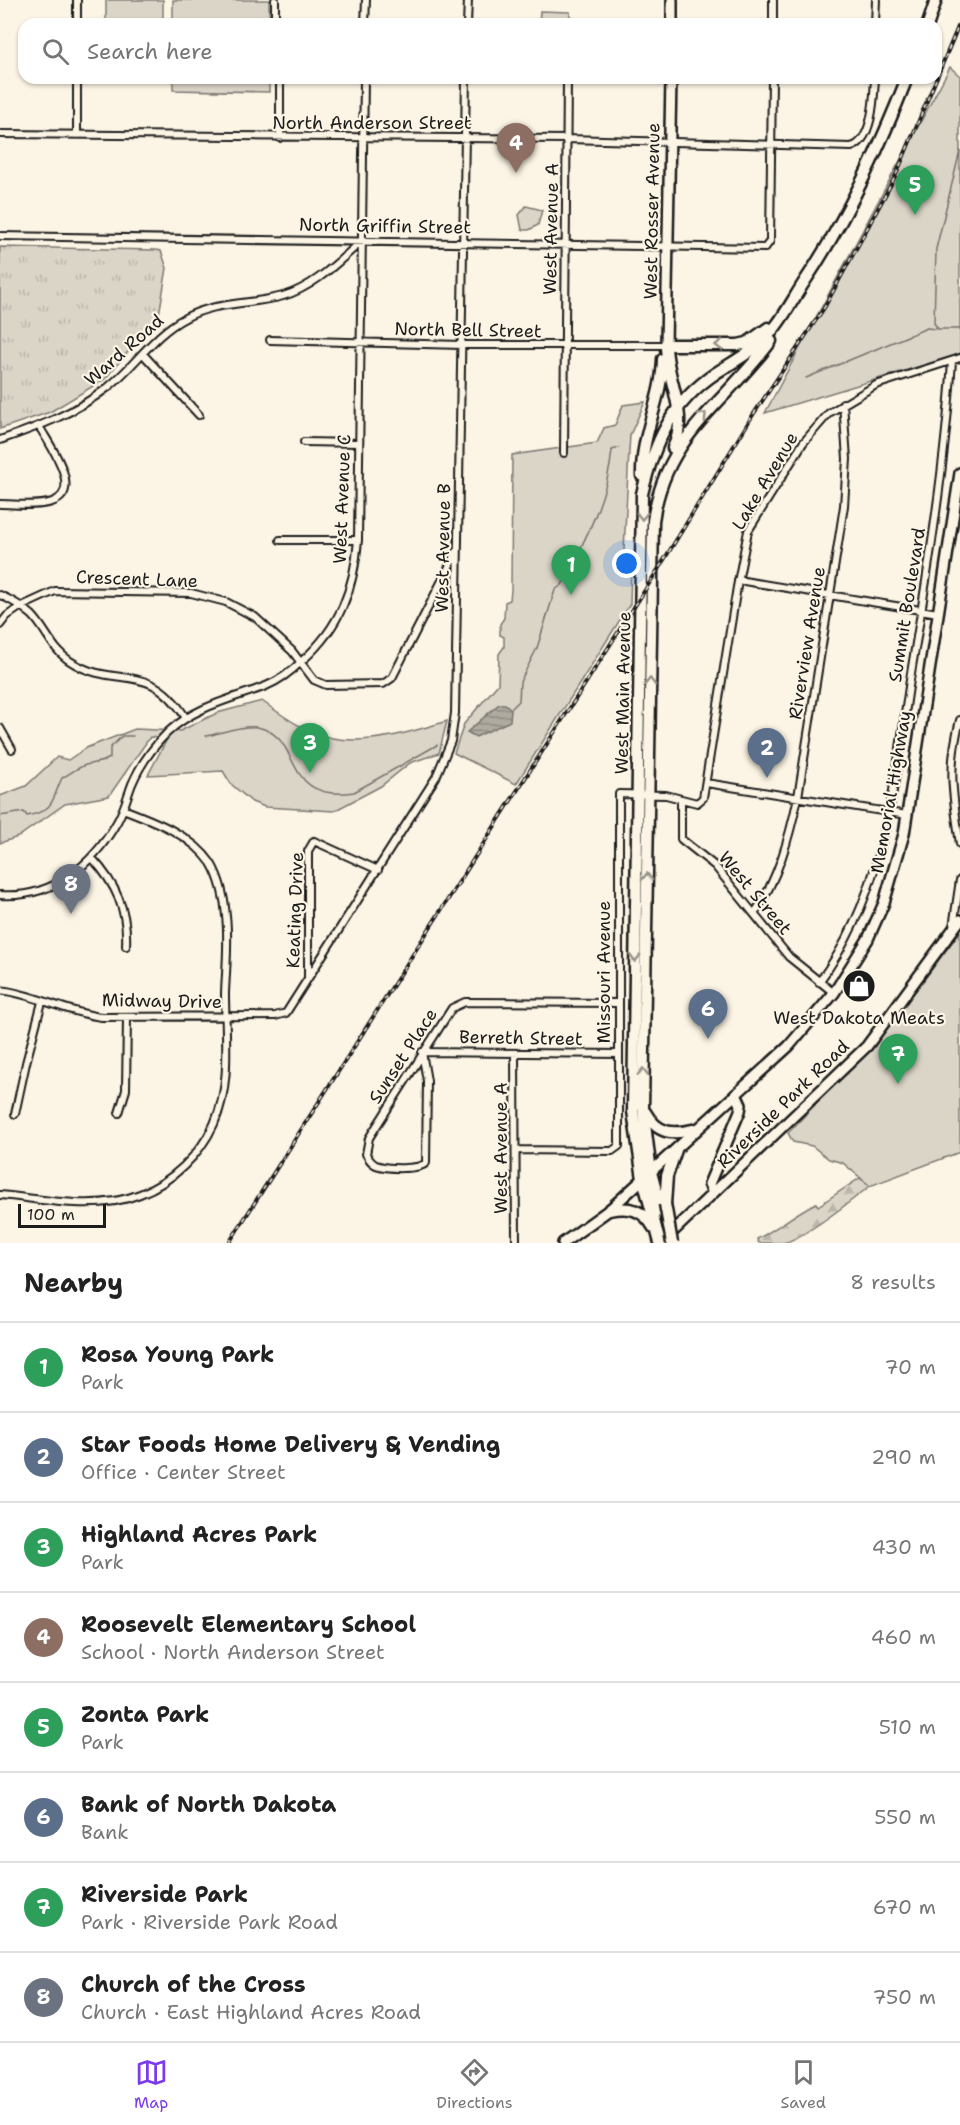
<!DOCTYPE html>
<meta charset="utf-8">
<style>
body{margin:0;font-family:"Shantell Sans",sans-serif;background:#f2f2f2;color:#222}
.scale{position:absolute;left:18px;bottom:15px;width:88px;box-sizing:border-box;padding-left:6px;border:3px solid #1c1c1c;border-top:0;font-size:16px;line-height:21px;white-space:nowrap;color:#1c1c1c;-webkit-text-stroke:4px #fcf5e5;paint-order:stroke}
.you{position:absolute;left:627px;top:564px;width:21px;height:21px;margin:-15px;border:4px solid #fff;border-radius:50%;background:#1a73e8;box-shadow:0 0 0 9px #1a73e833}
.badge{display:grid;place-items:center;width:39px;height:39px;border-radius:50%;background:#7c3aed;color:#fff;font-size:20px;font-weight:700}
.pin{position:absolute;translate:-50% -50px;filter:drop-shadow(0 2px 3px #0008)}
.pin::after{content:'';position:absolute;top:32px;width:21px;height:18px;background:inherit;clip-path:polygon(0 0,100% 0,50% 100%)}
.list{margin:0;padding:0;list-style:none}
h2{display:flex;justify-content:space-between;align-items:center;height:78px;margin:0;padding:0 24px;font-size:26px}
h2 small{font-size:20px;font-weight:400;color:#767676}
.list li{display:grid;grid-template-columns:39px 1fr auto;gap:18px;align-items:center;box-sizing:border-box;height:90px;padding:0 24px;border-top:2px solid #e0e0e0}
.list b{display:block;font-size:22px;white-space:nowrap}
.list p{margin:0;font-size:20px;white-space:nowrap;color:#767676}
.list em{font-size:20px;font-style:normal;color:#767676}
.icon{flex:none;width:33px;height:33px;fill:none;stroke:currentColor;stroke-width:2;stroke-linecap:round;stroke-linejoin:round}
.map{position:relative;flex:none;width:960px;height:1243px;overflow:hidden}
.search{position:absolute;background:#fff;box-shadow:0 2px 4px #0004;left:18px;right:18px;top:18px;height:66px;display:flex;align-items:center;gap:15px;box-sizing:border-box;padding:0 21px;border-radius:18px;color:#767676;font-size:22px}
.sheet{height:798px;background:#fff}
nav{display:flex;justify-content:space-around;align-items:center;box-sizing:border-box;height:84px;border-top:2px solid #e0e0e0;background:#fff;font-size:16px;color:#767676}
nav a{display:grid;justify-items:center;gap:3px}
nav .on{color:#7c3aed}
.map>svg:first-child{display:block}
</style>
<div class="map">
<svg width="960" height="1243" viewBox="0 0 960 1243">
<defs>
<pattern id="grass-tufts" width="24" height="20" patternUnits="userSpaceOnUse" patternTransform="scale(1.5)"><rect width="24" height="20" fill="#dbd5c8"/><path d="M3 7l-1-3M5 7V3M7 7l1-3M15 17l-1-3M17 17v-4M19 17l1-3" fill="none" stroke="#bbb6ab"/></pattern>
<pattern id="forest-firs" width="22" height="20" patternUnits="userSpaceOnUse" patternTransform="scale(1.5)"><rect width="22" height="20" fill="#dbd5c8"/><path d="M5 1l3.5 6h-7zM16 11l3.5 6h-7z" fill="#bbb6ab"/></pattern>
<pattern id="water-rules" width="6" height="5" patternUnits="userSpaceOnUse" patternTransform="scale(1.5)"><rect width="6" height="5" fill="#b0aba1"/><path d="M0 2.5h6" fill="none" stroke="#8e8a82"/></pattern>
</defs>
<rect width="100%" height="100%" fill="#fcf5e5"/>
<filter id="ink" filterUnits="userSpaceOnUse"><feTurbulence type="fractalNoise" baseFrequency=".0167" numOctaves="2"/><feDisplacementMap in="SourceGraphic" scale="12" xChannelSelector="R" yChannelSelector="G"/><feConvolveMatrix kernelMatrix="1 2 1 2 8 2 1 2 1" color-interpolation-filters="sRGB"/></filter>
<g filter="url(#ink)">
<path fill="url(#grass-tufts)" stroke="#7c7872" stroke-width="1.5" d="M0,247L156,250L161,251L167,268L159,315L105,379L50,412L0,429Z"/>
<path fill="url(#forest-firs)" stroke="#7c7872" stroke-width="1.5" d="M860,1178L870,1186C851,1201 805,1238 783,1243C775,1243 767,1243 759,1243L757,1239C777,1229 795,1213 816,1203L818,1206Z"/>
<path fill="#dbd5c8" stroke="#7c7872" stroke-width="1.5" d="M106,0H163V24H106Z
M173,0H269V24H173Z
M540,11L570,12V24H539Z
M950,67L960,76V354L765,413Z
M173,78H269V92L173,90Z
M526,206L542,210L538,225L529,230H522L519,215Z
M645,402L630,435L629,451L624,551L631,565L630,604L516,784L454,753L464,724L498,684L499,654L504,647V637L500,635V624L504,618L505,602L510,600L511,590L512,455L597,443L604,428L615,425L623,405Z
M262,701C283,716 306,733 332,738C369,745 412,732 447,721L439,753L410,763L381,786L334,811L265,807L252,802L231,784L223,771L148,775L167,739L150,737L109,796L65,804L18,837L0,843V796L26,786L57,757L68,760L86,748L135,729L180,731L217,713Z
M960,932V1152L870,1186L843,1163L829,1159L812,1146L793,1142L788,1133L882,1035Z"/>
<path fill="url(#water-rules)" stroke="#75726c" stroke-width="1.5" d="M499,704H505L511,709L510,721L476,737L467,732Z"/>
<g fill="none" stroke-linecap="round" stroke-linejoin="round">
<path stroke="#75726c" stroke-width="1.5" d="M960,151L936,249L934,323L938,329H960
M806,378L927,328L936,329
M511,709L519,701L520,682L537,648L555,590L562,585C584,542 608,498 612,450L619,448
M206,736C222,733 241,725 257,727C305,736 279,803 354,792L437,745
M0,816L24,812L27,816C56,810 51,800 62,778C71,773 80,765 90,764C99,762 102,763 110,758V748L122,736H133"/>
<defs>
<path id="street" d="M77,0V24
M275,0V24
M365,24L366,0
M467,24L468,0
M773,24V0
M875,24L876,0
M77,78V135
M280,78V138
M0,134L568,139L851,147C873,142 874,96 875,78
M0,236L765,248L770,241L772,78
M270,340L462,345H666
M143,354L199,415
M0,440C38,427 75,413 107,388C134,367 154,334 185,318C216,301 250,305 283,296C314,287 338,262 362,241
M304,442L359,443
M564,453L567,78
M0,504C15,504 37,507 52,502C85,491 48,443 39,426
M280,540H358
M738,580L938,613
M0,595C11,600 23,607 32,615C46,629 52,650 70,661C116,691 148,658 186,718
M0,625L7,616L20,607L55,591L191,593L226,602L255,617L292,651L314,680L326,685L383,684L392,678L457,551
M960,720C947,769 953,795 960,844
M0,728L12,749
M706,783L907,815
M681,800V839L715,866L789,957L834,993
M92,858C116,884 128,911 126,946
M0,895C52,899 93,865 117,822C124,810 127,797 132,784C140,765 153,747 168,732C196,706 232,699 266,686C281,680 292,671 303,660C340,627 354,589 358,540L364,78
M754,914C778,879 789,839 798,797L844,506L847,459L843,403
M953,927L960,880
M308,978V851L314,841L378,870
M819,982C887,892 895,775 912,667C929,566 945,464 952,361
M0,990C35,994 67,1013 102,1017L275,1016L286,1013L436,777L451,741L455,713L466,78
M515,1053L516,1243
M619,1054L422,1052L427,1081L426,1163C418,1170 387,1169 376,1165C371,1163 369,1159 366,1154L369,1138L452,1008L465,1002L619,1003
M119,1113L126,1090L127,1018
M15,1114L26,1063L42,1002
M516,1150L612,1151L619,1146V794L666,795L697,803L703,798L737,587L748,531L803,443L829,413L876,385L960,358
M0,1195C45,1199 96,1212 140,1194C172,1182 200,1155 214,1124C232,1084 225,1036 225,993C226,968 229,941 226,916C225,899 220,878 211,863C191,834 154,821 123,809"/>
<path id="secondary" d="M672,24V0
M666,345L671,78
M713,1193L709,1184L740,1111L741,1105L736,1094
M563,1243L609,1210L789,1046L834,993L868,939L884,903L904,834L960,473
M661,1243L867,1046L960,920"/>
<path id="primary" d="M928,24L936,0
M673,448C690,414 666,380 666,345H738L747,343L768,328
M642,476C641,433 662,400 663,359
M645,1112C658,1135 673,1135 697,1129
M665,1204L667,1176L676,1150
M609,1210C629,1206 643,1209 654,1228
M662,1213L651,1172L643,1108L653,521C665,435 724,405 771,341
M660,1243L643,1179L633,1111L642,494C654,443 671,403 716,373C738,359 760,348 776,326C786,313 794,298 803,284C846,220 879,150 907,78"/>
</defs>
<use href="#street" stroke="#1c1c1c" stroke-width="10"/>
<use href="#secondary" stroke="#1c1c1c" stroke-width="14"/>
<use href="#primary" stroke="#1c1c1c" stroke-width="15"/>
<use href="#street" stroke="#fcf5e5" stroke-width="6"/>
<use href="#secondary" stroke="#fcf5e5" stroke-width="9"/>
<use href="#primary" stroke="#fcf5e5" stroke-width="10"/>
<defs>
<path id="rail" d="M229,1243L659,568L751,418L824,308L896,175L960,22"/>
</defs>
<use href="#rail" stroke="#1c1c1c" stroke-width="4"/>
<use href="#rail" stroke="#fcf5e5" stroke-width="1.5" stroke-dasharray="4.5" stroke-linecap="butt"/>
<defs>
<path id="primary-bridge" d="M665,1204L672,1243"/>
</defs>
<use href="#primary-bridge" stroke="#1c1c1c" stroke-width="15" stroke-linecap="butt"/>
<use href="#primary-bridge" stroke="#fcf5e5" stroke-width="10"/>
</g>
<defs><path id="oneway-chevron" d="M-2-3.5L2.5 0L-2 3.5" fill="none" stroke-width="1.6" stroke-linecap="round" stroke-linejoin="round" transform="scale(1.5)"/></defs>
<g stroke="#97938b">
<use href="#oneway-chevron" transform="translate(719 345) rotate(180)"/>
<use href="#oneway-chevron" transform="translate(703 416) rotate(-47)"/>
<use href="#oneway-chevron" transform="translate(642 516) rotate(91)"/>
<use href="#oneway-chevron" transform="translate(650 682) rotate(-89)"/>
<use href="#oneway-chevron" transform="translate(647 877) rotate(-89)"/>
<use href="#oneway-chevron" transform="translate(635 958) rotate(91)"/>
<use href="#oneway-chevron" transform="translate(643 1072) rotate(-89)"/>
</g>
</g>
<defs>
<symbol id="shop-disc" viewBox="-11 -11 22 22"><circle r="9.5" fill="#1c1c1c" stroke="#fcf5e5"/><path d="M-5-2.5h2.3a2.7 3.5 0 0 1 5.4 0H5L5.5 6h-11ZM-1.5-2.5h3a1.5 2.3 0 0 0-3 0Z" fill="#fff"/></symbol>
</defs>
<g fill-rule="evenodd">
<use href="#shop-disc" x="840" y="967" width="38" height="38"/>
</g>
<g text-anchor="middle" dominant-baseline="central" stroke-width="4.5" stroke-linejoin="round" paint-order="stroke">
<g font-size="18" fill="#1c1c1c" stroke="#fcf5e5">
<text x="372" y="123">North Anderson Street</text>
<text transform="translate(652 211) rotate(-89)">West Rosser Avenue</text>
<text transform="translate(385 226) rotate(1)">North Griffin Street</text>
<text transform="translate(551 229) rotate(-89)">West Avenue A</text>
<text transform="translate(468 330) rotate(1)">North Bell Street</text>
<text transform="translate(124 350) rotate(-41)">Ward Road</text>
<text transform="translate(765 481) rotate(-59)">Lake Avenue</text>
<text transform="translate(342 499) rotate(-88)">West Avenue C</text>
<text transform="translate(443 548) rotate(-89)">West Avenue B</text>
<text transform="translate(137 579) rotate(2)">Crescent Lane</text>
<text transform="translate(907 605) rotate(-81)">Summit Boulevard</text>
<text transform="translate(807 643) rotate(-81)">Riverview Avenue</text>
<text transform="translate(623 693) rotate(-89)">West Main Avenue</text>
<text transform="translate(891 792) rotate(-80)">Memorial Highway</text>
<text transform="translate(755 893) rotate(50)">West Street</text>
<text transform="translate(295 910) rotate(-88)">Keating Drive</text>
<text transform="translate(604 972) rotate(-90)">Missouri Avenue</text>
<text transform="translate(162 1001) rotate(1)">Midway Drive</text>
<text transform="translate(521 1038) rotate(1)">Berreth Street</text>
<text transform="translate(403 1056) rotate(-57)">Sunset Place</text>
<text transform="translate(783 1104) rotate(-44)">Riverside Park Road</text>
<text transform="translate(501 1148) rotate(-90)">West Avenue A</text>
</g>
<g font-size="18" fill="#1c1c1c" stroke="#fcf5e5">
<text x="859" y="1018">West Dakota Meats</text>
</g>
</g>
</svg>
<div class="scale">100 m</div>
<div class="you"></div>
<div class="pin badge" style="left:571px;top:595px;background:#2e9e5b">1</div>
<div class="pin badge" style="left:767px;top:778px;background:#5c6f8a">2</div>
<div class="pin badge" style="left:310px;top:773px;background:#2e9e5b">3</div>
<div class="pin badge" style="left:516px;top:173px;background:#8d6e63">4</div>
<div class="pin badge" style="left:915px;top:215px;background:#2e9e5b">5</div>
<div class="pin badge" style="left:708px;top:1039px;background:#5c6f8a">6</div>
<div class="pin badge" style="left:898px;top:1084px;background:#2e9e5b">7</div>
<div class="pin badge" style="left:71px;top:914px;background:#6b7280">8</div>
<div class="search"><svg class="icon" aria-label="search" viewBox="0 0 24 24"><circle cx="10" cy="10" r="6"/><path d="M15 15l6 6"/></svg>Search here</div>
</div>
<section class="sheet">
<h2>Nearby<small>8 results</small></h2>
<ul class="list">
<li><span class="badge" style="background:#2e9e5b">1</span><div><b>Rosa Young Park</b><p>Park</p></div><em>70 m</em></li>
<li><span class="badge" style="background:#5c6f8a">2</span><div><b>Star Foods Home Delivery &amp; Vending</b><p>Office · Center Street</p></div><em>290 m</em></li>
<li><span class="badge" style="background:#2e9e5b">3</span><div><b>Highland Acres Park</b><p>Park</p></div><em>430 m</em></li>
<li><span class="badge" style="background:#8d6e63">4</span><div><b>Roosevelt Elementary School</b><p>School · North Anderson Street</p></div><em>460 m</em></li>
<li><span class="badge" style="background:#2e9e5b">5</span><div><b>Zonta Park</b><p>Park</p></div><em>510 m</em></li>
<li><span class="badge" style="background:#5c6f8a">6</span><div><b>Bank of North Dakota</b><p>Bank</p></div><em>550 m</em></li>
<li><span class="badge" style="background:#2e9e5b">7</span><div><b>Riverside Park</b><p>Park · Riverside Park Road</p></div><em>670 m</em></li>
<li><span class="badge" style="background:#6b7280">8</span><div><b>Church of the Cross</b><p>Church · East Highland Acres Road</p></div><em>750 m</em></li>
</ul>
</section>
<nav>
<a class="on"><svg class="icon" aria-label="map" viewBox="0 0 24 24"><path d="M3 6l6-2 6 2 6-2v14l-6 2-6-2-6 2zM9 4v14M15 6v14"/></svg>Map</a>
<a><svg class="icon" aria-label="directions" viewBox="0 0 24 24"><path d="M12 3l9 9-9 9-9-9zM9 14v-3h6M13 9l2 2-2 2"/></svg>Directions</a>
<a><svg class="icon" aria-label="saved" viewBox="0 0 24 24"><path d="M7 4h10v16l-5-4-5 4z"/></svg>Saved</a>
</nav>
